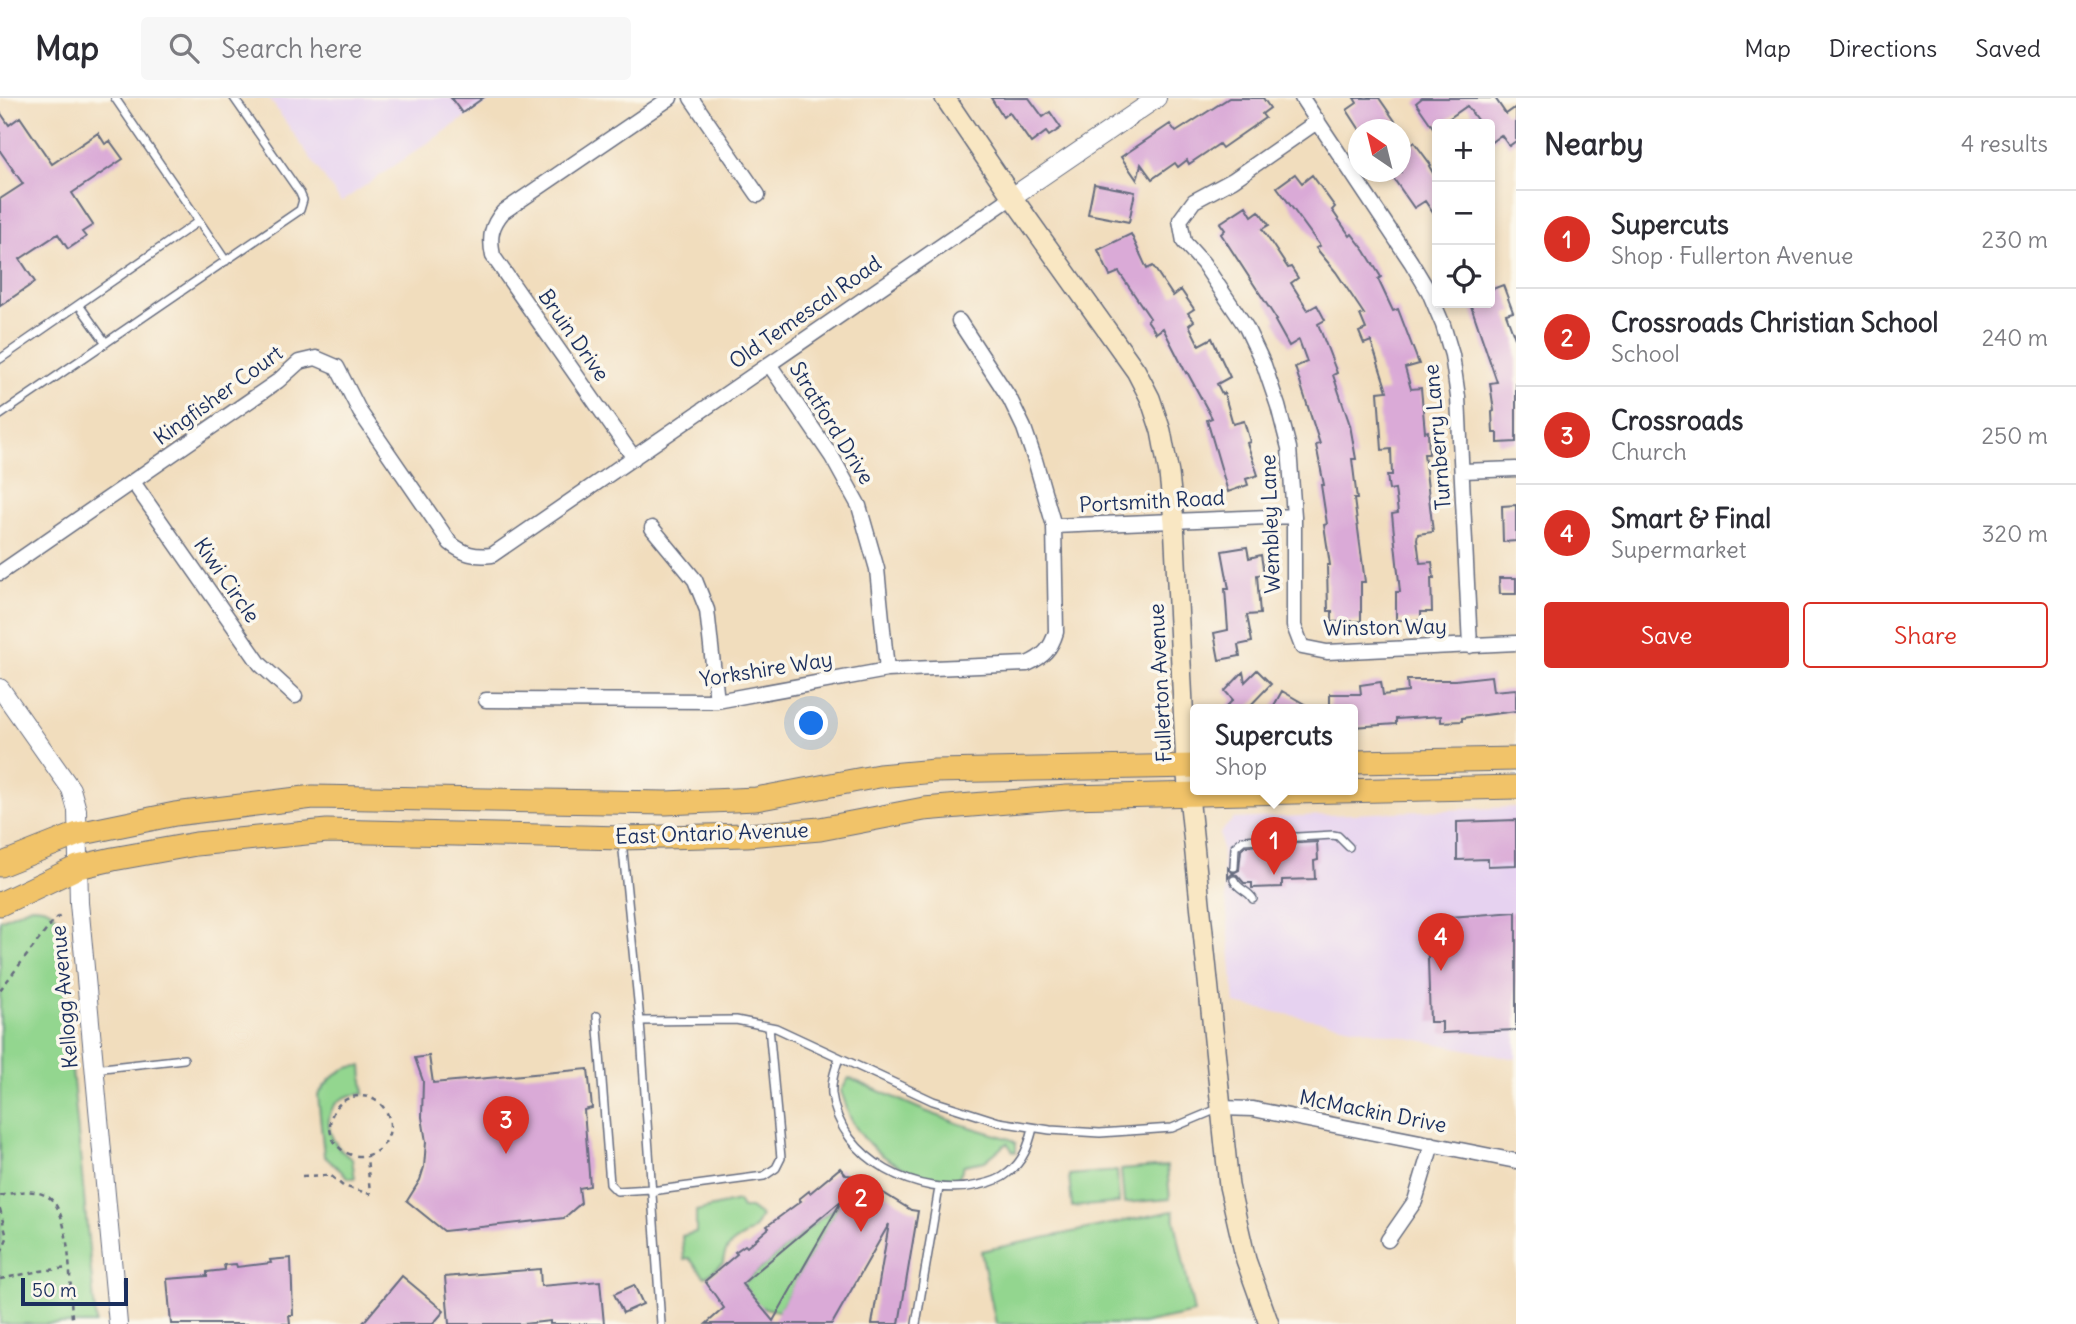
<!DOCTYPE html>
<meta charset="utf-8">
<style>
body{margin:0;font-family:Delius,sans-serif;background:#f7f7f7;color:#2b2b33}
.controls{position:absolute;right:21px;top:21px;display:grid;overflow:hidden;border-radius:7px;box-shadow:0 4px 10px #0003}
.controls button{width:63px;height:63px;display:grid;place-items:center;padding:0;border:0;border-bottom:2px solid #e1e1e2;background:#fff;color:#2b2b33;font:35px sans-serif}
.compass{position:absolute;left:1348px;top:21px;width:63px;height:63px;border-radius:50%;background:#fff;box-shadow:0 4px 10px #0003;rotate:325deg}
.scale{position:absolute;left:21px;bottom:18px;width:107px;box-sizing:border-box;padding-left:7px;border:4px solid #1b2f5e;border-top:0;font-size:19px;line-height:24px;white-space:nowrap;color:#1b2f5e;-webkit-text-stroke:5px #fbf7ec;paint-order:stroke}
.you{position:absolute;left:812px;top:626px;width:24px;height:24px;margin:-18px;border:5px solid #fff;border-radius:50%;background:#1a73e8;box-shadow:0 0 0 10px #1a73e833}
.badge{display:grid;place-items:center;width:46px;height:46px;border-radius:50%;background:#d93025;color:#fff;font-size:23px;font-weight:700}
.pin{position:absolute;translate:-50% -58px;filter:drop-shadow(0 2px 4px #0008)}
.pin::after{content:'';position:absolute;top:37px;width:24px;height:21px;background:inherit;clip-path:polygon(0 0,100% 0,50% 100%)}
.popup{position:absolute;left:1190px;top:606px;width:168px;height:91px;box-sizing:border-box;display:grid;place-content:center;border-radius:7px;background:#fff;filter:drop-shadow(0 2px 5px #0005);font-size:23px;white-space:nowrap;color:#7c7c81}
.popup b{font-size:26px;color:#2b2b33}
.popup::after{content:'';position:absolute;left:50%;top:100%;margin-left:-14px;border:14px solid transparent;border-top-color:#fff}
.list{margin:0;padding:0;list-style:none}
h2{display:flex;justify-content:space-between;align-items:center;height:91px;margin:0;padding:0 28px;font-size:30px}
h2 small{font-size:23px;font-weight:400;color:#7c7c81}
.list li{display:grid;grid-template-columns:46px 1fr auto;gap:21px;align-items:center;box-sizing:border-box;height:98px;padding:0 28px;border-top:2px solid #e1e1e2}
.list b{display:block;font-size:26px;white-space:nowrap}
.list p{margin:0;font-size:23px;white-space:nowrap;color:#7c7c81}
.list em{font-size:23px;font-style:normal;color:#7c7c81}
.actions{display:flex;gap:14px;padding:21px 28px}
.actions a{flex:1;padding:16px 0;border:2px solid #d93025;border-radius:7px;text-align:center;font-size:24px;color:#d93025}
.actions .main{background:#d93025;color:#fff}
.icon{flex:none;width:38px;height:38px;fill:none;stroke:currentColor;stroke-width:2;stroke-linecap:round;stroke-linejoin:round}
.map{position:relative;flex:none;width:1516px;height:1226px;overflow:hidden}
header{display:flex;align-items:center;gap:42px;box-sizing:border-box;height:98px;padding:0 35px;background:#fff;border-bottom:2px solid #e1e1e2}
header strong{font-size:33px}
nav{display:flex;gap:38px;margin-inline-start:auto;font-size:24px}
.search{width:490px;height:63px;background:#f7f7f7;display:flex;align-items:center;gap:18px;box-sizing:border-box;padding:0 24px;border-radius:7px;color:#7c7c81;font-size:26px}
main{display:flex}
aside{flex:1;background:#fff}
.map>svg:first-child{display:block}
</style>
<header>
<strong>Map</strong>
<div class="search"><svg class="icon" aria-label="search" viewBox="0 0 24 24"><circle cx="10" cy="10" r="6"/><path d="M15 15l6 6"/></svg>Search here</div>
<nav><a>Map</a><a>Directions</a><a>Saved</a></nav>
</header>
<main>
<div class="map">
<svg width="1516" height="1226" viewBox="0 0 1516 1226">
<rect width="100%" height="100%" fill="#fbf7ec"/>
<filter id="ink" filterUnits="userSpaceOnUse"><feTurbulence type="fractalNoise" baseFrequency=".0143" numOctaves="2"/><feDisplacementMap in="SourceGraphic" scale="14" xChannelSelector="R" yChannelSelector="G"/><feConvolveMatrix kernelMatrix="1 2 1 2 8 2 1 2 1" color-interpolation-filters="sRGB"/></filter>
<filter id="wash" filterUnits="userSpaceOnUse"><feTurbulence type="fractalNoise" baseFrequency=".00686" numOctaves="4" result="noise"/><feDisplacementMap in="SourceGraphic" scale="28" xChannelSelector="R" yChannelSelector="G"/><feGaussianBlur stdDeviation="1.57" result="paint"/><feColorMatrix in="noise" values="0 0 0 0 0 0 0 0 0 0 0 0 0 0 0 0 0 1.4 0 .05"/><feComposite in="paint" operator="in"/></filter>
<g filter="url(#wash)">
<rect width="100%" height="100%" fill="#f1ddbd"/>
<path fill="#e6d2f0" d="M269,0H494L341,104Z
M1516,709V961L1235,906L1220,735L1233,721Z"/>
<path fill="#93d68f" stroke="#578276" stroke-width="2" d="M31,808C44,808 53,810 58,823L96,1226H0V822Z
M362,968L364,996C321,995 318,1040 352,1061L355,1080H349L324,1058L318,997C329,981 341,967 362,968Z
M849,980L925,1013L960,1026L1010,1041L1016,1045V1054L1013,1053L1007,1045L985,1063L964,1067L958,1081C915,1083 869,1058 850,1019C847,1011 844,1001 841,993Z
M1167,1068L1170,1101L1124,1105L1121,1072Z
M1117,1073L1119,1105L1072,1109L1069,1077Z
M849,1090L779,1213L760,1209L742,1186L838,1106Z
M738,1103L742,1110H750L761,1118C758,1123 756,1129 752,1133C738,1143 725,1144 723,1165L705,1179L689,1160L684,1161L682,1138L696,1134V1113Z
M1173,1113L1194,1215L1142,1226H996L981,1153Z"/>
<g id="blocks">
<path fill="#daaad7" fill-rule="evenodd" d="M451,0H483L462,15Z
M991,0H1029L1043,19L1050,14L1061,30L1049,38L1046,34L1031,45L1009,14L1003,19Z
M1229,0H1263L1270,10L1262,16L1265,20L1222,50L1219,46L1189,66L1187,62L1178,69L1175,65L1152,81L1141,66L1137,82L1121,59L1170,26L1176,34Z
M1354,0H1379L1411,46L1414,44L1431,67L1429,68L1437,82V121L1425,103L1414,110L1389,74H1401V32H1360L1347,12L1357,5Z
M1422,0H1495L1506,16L1516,9V43L1509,48L1501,37L1490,45V26H1480L1467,8L1441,26H1437L1434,31L1416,5Z
M0,14L9,27L20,19L52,66L98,35L105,46L110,43L123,61L72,95L93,127L82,134L86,139L68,151L58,136L20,161L35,184L0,208V101L23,86L0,53Z
M1295,76L1302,85L1312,77L1335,109L1332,112L1350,138L1352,136L1365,153L1381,179L1378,181L1393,213L1398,211L1419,266L1405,270L1411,291L1421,290L1425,334L1428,333L1429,356H1424L1433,434L1418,436L1417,441L1420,465L1432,464L1434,480H1431L1432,514H1421V522H1396V494H1400L1392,416L1398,415L1395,391L1389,392L1387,377H1392L1391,351L1382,352L1378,294L1387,293L1371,243L1364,246L1359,234L1366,231L1360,217L1364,216L1336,174L1316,150L1320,148L1277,89Z
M1094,86L1135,94L1129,124L1088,116Z
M1246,108L1252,118L1259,113L1269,127L1262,131L1288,170L1291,169L1298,180L1291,185L1308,212L1317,207L1325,222L1318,226L1337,275L1333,277L1350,327L1356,361H1352L1357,401H1354L1365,484H1361V523L1332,524V513H1328L1327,467H1330L1324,427L1327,426L1321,387H1324L1316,347L1320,346L1295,269L1307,264L1299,242L1289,248L1275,223L1277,222L1221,136L1225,132L1220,125Z
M1131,136L1147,171L1153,168L1173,198L1181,192L1194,211L1188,215L1194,223L1189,227L1199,247L1212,240L1220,258L1230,279L1217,286L1222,296L1224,295L1233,326L1244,323L1250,344L1247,345L1258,377L1246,381L1248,387L1228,394L1207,322L1212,320L1187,274L1186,275L1163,230L1156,235L1147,222L1150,220L1119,174L1110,178L1098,152Z
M1503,187L1513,214L1506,216L1516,243V344L1498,345V335H1493L1492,314L1494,313L1490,285L1497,284L1470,205H1490V192Z
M1516,407V443L1503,444L1502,408Z
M1247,449L1249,460L1261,457L1264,476L1257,477L1260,516L1247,517L1252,544L1238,547L1240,558L1219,562L1214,535L1228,532L1225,491H1229L1222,453Z
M1499,480H1516V496H1500Z
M1257,572L1271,586L1247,611H1224L1233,602L1225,593L1243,574L1245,584Z
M1491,578L1493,593L1516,591V613L1462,620V623L1441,624V618L1396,621V626L1353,629V611H1330V596H1361L1360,587L1381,584L1383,597L1408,594L1407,582H1455Z
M1282,593L1313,611H1272Z
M1516,722V767L1488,768V761L1457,762V724Z
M1317,744L1318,762L1314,763L1315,781L1282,782V789L1252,790V785H1244L1237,777L1232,776L1228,780V770L1233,775L1239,772L1241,752L1245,748Z
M1516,814V932L1442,935V924H1430L1427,831H1437V820Z
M429,958L433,985L588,971L592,1010L584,1012L590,1088L579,1090L581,1105L564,1120L444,1133L407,1103L420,1082L424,1069L426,1044L422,1019L423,983L415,960Z
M840,1070L846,1077L856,1078L911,1112L918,1113L899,1226H872L889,1126L832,1226H706L724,1210L705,1183L737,1156L735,1154L745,1147L747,1149L769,1130L767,1128L801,1103L799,1101L809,1093L810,1095ZM842,1102L787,1198L773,1223L742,1186Z
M291,1160L293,1217H289L290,1226H171L167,1181L207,1178V1174L225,1172L224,1167L236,1166L237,1169L271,1165L270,1162Z
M540,1171L541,1188L600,1183L604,1226H550V1223L523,1226H449L445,1179Z
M402,1178L444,1213L433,1226H362Z
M634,1187L643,1206L623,1215L614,1196Z"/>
</g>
</g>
<g filter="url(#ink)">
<use href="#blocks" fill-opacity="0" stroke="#666c7f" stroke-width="2"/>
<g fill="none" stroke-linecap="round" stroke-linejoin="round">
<defs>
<path id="service" d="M199,123L226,163
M79,207L106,245
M0,261L199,123L115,0
M0,317L300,112L303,102L300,95L234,0
M622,743L640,923L736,922L776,930L933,1003L999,1024L1050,1032L1100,1035L1172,1030L1220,1010
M1234,769L1235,749L1243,742L1333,737L1338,738L1349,749
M1234,782C1238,792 1248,792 1253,801
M597,918L610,1086L617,1093L651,1091
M640,923L661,1226
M839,960C835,972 831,983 832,996C840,1062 919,1101 979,1087C989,1085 1000,1082 1008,1075C1023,1064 1029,1047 1033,1030
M94,971L184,961
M651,1093L764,1078L776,1070L781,1060L769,929
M916,1226L939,1090"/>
<path id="minor" d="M691,0L758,97
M1302,0L1411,164L1429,194L1443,227L1452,257L1458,299L1470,548
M1318,23L1233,82L1194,103L1180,122L1184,144L1203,165L1246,229L1264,267L1278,308L1289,350L1294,418V528L1302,549L1327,554L1516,545
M769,266L832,359L859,408L877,471L887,572
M634,360L493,158C489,139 491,128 503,114L670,0
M1463,373L1516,371
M133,384L260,566L295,598
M1054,428L1294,418
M652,430L695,482L707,512L717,603
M0,475L278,283L299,264L316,260L337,269L360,314L450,445C464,456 474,459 492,457L1012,99
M486,602L717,603L887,572L1027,566C1043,559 1051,551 1056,534L1054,428L1035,362L1024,330L1010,301L959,223
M1221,1010L1253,1011L1516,1063
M1388,1142L1415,1103L1432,1046"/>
<path id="tertiary" d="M1012,99L1157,0
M0,590L71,691L77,712L79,805L118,1226"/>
<path id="secondary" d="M945,0L1012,99L1136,273L1150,300L1161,333L1169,376L1174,423L1186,668L1229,1088L1246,1162L1269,1226"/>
<path id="primary" d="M1353,664L1516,661
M0,767L78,736L175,716L313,699L666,705L756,701L879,678L935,673L1195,668
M0,806L78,769L113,761L196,746L327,733L622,740L747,737L820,731L924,711L1067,699L1516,689"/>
</defs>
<use href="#service" stroke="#666c7f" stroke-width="10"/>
<use href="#minor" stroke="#666c7f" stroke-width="17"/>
<use href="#tertiary" stroke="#666c7f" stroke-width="20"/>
<use href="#secondary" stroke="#666c7f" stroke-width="22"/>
<use href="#primary" stroke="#666c7f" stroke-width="25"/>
<path stroke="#666c7f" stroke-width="2.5" stroke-dasharray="5 5" stroke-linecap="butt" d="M0,892L55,821L61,818
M330 1028a30 30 0 1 1 60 0a30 30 0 1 1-60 0Z
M302,1078L330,1077L343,1088L370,1096L367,1058
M0,1098C15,1094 34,1090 48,1099C72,1113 70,1193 72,1220L70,1226
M0,1111L7,1140L0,1157
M0,1181L40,1173L68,1170"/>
<use href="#service" stroke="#fff" stroke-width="7"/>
<use href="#minor" stroke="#fff" stroke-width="14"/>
<use href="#tertiary" stroke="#fff" stroke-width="18"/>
<use href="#secondary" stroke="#f9e7c3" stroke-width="19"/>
<use href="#primary" stroke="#f1c369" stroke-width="23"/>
</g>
</g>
<g text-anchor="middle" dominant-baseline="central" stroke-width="7" stroke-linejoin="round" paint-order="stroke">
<g font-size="21" fill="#1b2f5e" stroke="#fbf7ec">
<text transform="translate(805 214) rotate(-35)">Old Temescal Road</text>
<text transform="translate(574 237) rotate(55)">Bruin Drive</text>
<text transform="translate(218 297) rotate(-36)">Kingfisher Court</text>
<text transform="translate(832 325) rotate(58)">Stratford Drive</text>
<text transform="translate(1437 339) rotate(-95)">Turnberry Lane</text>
<text transform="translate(1152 403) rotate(-3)">Portsmith Road</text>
<text transform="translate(1270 426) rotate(-92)">Wembley Lane</text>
<text transform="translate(227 482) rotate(55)">Kiwi Circle</text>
<text transform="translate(1385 529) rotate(-1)">Winston Way</text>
<text transform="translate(766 571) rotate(-9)">Yorkshire Way</text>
<text transform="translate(1160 585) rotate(-93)">Fullerton Avenue</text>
<text transform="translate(712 735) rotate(-2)">East Ontario Avenue</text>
<text transform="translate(64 899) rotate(-95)">Kellogg Avenue</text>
<text transform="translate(1373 1013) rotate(11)">McMackin Drive</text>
</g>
</g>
</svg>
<div class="controls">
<button>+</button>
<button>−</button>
<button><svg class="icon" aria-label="locate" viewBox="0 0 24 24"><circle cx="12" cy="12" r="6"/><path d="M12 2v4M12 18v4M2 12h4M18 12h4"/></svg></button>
</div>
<svg class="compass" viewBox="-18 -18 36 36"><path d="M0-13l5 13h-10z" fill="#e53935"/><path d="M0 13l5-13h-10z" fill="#7c7c81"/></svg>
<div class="scale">50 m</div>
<div class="you"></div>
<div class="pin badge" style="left:1274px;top:777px">1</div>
<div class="popup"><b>Supercuts</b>Shop</div>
<div class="pin badge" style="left:861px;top:1134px">2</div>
<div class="pin badge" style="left:506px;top:1056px">3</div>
<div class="pin badge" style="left:1441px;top:873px">4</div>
</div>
<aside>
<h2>Nearby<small>4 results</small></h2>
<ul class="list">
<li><span class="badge">1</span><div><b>Supercuts</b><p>Shop · Fullerton Avenue</p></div><em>230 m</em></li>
<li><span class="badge">2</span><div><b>Crossroads Christian School</b><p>School</p></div><em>240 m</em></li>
<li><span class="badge">3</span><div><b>Crossroads</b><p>Church</p></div><em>250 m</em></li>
<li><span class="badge">4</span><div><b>Smart &amp; Final</b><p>Supermarket</p></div><em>320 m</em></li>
</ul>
<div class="actions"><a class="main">Save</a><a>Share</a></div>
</aside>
</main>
